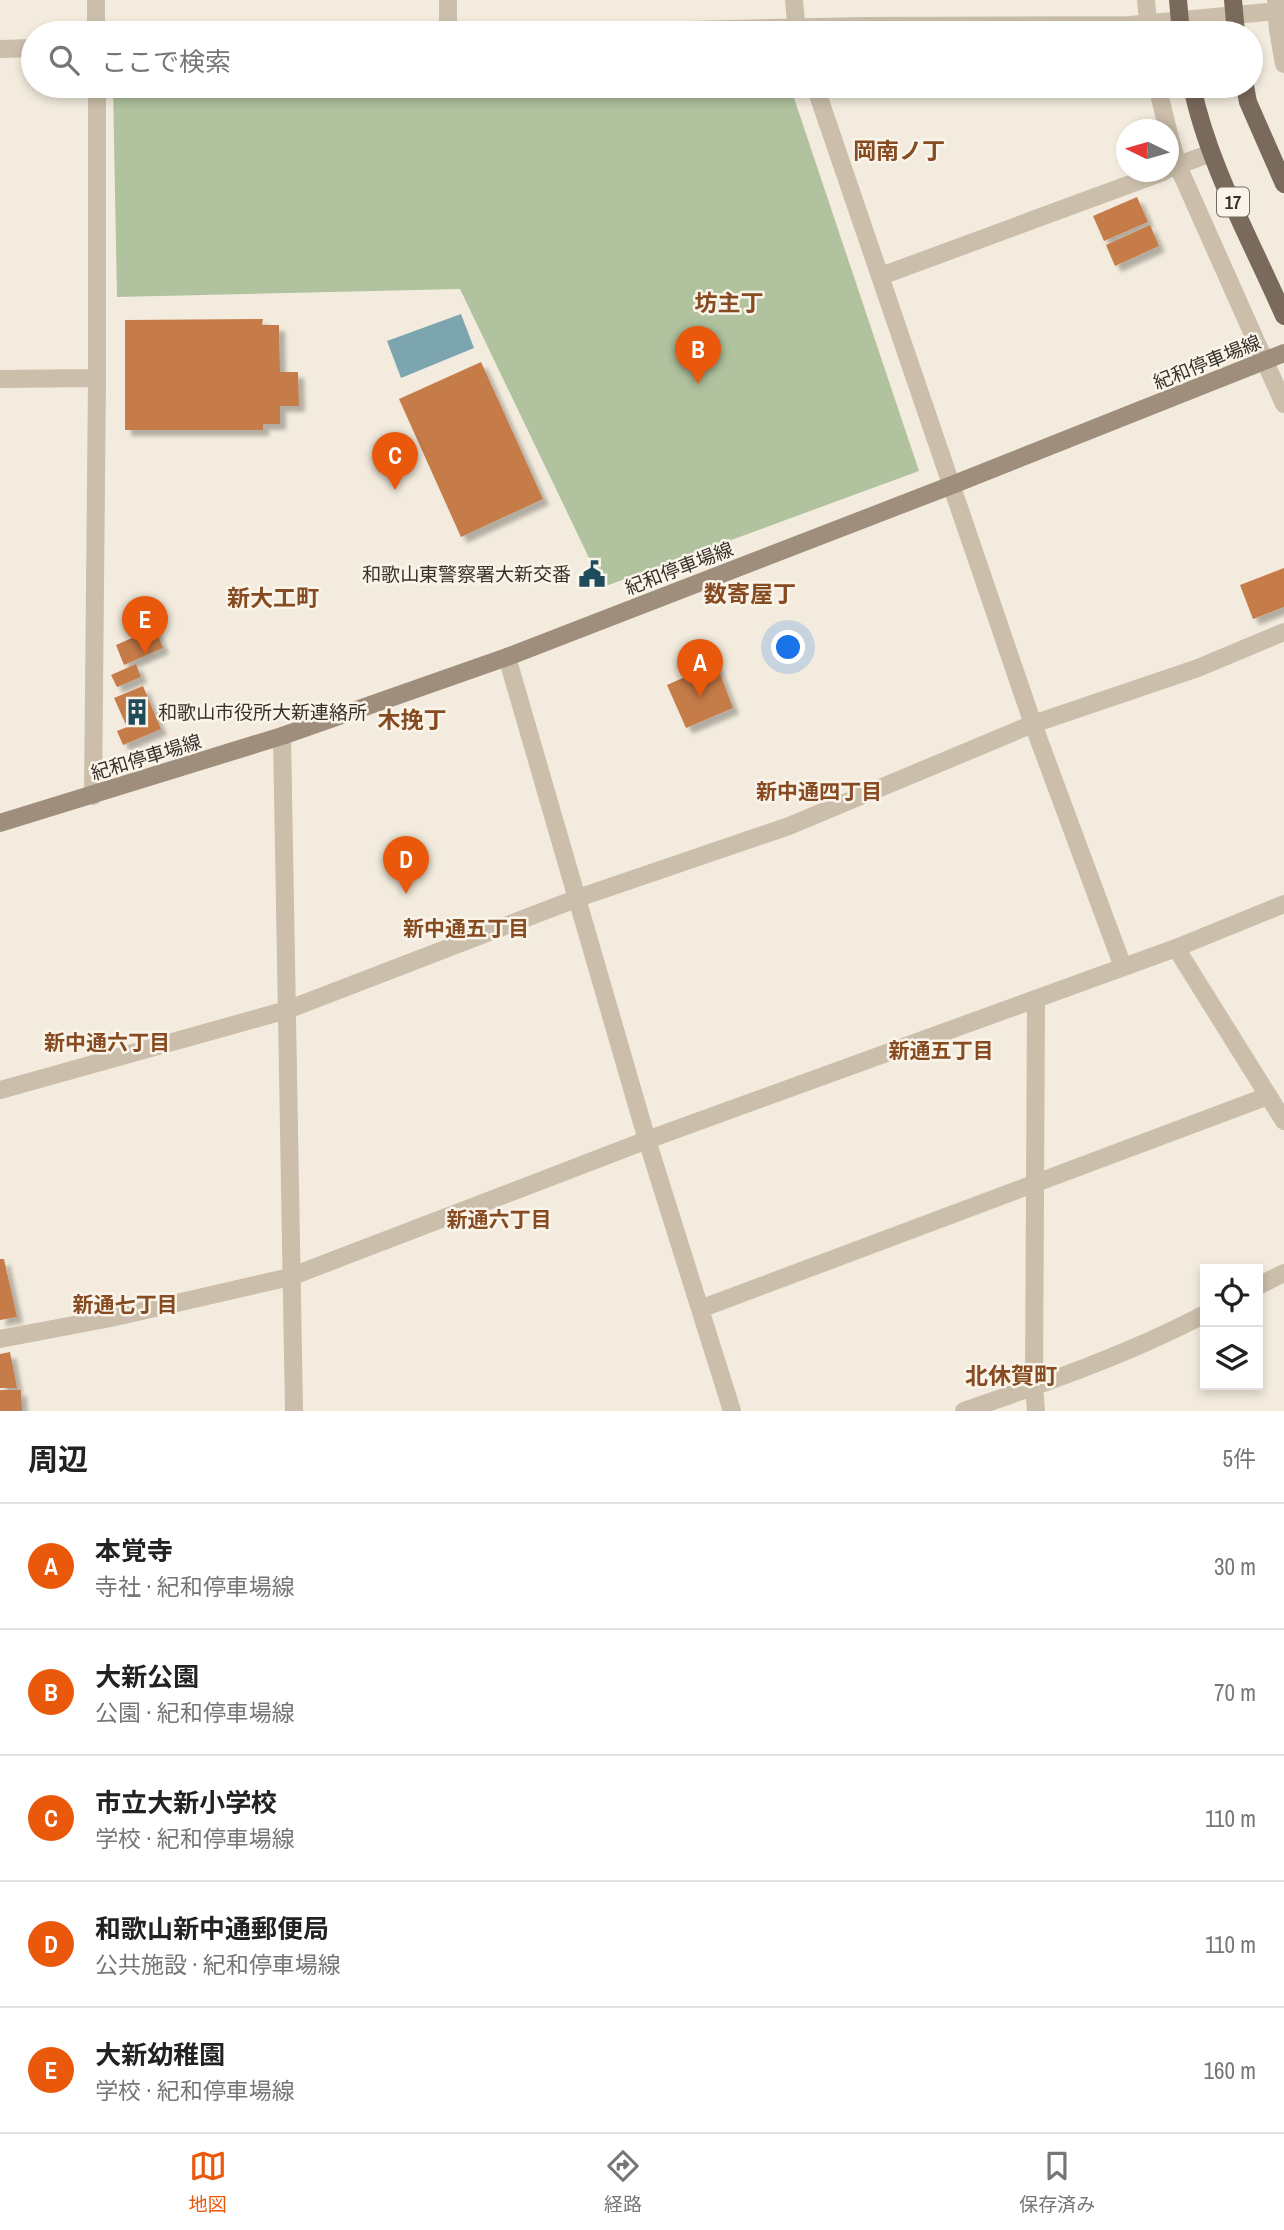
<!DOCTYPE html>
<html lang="ja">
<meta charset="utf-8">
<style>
body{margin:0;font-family:"Archivo Narrow","Noto Sans JP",sans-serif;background:#f2f2f2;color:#222}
.controls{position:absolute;right:21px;bottom:21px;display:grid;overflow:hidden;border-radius:0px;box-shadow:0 4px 10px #0003}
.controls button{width:63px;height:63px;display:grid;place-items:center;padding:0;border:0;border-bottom:2px solid #e0e0e0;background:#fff;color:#222;font:35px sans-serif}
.compass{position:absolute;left:1116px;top:119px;width:63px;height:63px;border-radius:50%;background:#fff;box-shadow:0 4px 10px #0003;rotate:275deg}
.you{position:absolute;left:789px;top:648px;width:24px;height:24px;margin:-18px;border:5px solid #fff;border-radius:50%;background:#1a73e8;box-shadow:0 0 0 10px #1a73e833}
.badge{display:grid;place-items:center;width:46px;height:46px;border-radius:50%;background:#ea580c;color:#fff;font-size:23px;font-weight:700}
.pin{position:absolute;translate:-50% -58px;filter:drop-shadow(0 2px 4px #0008)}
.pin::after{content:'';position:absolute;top:37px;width:24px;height:21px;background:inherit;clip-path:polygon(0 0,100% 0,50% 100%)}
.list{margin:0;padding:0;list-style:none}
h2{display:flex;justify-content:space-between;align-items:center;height:91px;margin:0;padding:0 28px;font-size:30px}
h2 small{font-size:23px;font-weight:400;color:#767676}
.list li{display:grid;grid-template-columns:46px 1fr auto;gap:21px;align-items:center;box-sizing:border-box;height:126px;padding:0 28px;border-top:2px solid #e0e0e0}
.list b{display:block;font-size:26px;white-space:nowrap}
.list p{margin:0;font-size:23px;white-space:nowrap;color:#767676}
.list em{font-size:23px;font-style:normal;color:#767676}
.icon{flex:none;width:38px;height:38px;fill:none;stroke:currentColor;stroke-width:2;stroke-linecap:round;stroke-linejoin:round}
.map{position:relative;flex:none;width:1284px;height:1411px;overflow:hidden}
.search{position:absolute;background:#fff;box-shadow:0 4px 10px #0003;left:21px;right:21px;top:21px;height:77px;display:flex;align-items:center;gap:18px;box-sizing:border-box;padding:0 24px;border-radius:38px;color:#767676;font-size:26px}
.sheet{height:721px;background:#fff}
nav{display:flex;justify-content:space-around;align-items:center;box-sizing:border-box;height:98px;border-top:2px solid #e0e0e0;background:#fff;font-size:19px;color:#767676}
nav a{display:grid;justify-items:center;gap:4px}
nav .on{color:#ea580c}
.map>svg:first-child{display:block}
</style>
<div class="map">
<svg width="1284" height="1411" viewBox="0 0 1284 1411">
<defs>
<filter id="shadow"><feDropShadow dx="6" dy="6" stdDeviation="2" flood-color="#0004"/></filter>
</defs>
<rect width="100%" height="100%" fill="#f3ecde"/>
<path fill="#b0c29e" d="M113,86H790L919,471L603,587L460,289L117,297Z"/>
<path fill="#7da5b0" d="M461,314L474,348L401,378L387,341Z"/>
<path fill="#c57c49" filter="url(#shadow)" d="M1137,197L1148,222L1104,241L1093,216Z
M1150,225L1159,246L1115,266L1106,245Z
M263,319L262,325H279L280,372H298L299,406H280V424H263V430H125V320Z
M481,362L543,499L461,537L399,399Z
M1284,568V607L1253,619L1240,585Z
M155,628L163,648L124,665L116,645Z
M716,663L733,708L686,728L667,685Z
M136,664L141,677L117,687L111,675Z
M143,686L161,729L123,745L117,731L127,727L114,698Z
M0,1259H4L17,1317L0,1320Z
M10,1352L17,1388H0V1354Z
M0,1390H21L22,1411H0Z"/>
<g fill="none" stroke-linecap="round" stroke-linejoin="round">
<path stroke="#cbbeaa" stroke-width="18" d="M96,0V33
M448,0V33
M794,0L797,33
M1146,0L1149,33
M1276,0L1278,30L1284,64
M556,33L863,26L1130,25L1277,11
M0,49L33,48
M815,86L1033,724L1123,967
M1157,86L1168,130
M1168,131L1178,166L1284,404
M1168,169L1211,153
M881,276L1163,172
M0,379L97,378
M507,657L647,1140L732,1411
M282,736L294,1411
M93,796L97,378V86
M1176,948L1284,1121
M0,1090L287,1010L578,898L789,826L1033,724L1198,668L1284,632
M1258,1286L1284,1273
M700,1309L1268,1096
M0,1339L111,1318L290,1277L647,1140L1176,948L1284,904
M964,1411C1045,1383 1129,1354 1205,1314
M1036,1411L1034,1387L1036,1000"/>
<path stroke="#9f8e7b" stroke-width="18" d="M0,823L282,736L507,657L952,485L1284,353"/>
<path stroke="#7a6a5b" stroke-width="18" d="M1178,0L1181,33
M1233,0L1236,33
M1192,86C1208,165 1252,242 1284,316
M1245,86L1248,102L1284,184"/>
</g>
<defs>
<symbol id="civic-bare" viewBox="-9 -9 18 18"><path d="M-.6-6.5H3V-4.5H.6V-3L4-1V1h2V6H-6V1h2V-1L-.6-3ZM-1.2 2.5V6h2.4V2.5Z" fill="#1f4c5a" stroke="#faf5eb" stroke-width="2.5" paint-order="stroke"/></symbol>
<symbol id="building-bare" viewBox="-9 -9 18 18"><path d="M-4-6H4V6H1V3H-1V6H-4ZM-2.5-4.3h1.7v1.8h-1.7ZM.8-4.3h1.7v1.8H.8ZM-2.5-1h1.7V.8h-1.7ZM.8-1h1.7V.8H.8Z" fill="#1f4c5a" stroke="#faf5eb" stroke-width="2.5" paint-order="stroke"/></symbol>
</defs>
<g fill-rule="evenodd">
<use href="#civic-bare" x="573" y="555" width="38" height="38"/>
<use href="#building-bare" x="118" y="693" width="38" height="38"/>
</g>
<g text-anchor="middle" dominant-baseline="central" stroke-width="5" stroke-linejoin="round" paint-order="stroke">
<rect fill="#faf5eb" stroke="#726b63" stroke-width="2" x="1217" y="187.5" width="32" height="29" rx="5"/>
<g font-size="18" font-weight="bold" fill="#383029">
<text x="1233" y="202">17</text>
</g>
<g font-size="19" fill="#383029" stroke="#faf5eb">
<text transform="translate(1207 362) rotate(-22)">紀和停車場線</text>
<text transform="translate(679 568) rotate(-21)">紀和停車場線</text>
<text transform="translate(146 757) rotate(-17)">紀和停車場線</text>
</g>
<g font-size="19" fill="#383029" stroke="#faf5eb" text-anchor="end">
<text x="571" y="574">和歌山東警察署大新交番</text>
<text x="158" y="712" text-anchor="start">和歌山市役所大新連絡所</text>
</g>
<g font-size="21" font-weight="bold" fill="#874b22" stroke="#faf5eb">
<text x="819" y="791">新中通四丁目</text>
<text x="466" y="928">新中通五丁目</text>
<text x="107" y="1042">新中通六丁目</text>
<text x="941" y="1050">新通五丁目</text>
<text x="499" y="1219">新通六丁目</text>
<text x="125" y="1304">新通七丁目</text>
</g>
<g font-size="23" font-weight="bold" fill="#874b22" stroke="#faf5eb">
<text x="899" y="150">岡南ノ丁</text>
<text x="729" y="302">坊主丁</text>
<text x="750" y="593">数寄屋丁</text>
<text x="273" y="597">新大工町</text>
<text x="412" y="719">木挽丁</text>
<text x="1011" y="1375">北休賀町</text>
</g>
</g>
</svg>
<div class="controls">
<button><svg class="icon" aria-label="locate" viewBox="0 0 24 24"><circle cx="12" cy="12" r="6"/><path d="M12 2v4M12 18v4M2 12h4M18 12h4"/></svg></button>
<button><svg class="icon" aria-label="layers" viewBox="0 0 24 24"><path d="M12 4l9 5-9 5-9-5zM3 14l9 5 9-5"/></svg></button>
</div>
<svg class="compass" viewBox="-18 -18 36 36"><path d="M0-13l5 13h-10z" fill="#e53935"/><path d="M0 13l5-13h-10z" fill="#767676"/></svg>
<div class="you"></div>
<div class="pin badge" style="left:700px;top:697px">A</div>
<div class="pin badge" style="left:698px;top:384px">B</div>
<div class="pin badge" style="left:395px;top:490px">C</div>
<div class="pin badge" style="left:406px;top:894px">D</div>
<div class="pin badge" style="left:145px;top:654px">E</div>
<div class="search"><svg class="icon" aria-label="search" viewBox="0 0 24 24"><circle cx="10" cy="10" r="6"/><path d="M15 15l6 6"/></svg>ここで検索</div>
</div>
<section class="sheet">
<h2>周辺<small>5件</small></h2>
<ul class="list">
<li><span class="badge">A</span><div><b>本覚寺</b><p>寺社 · 紀和停車場線</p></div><em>30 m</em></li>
<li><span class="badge">B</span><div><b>大新公園</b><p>公園 · 紀和停車場線</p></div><em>70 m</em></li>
<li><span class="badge">C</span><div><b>市立大新小学校</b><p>学校 · 紀和停車場線</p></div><em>110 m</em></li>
<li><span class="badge">D</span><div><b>和歌山新中通郵便局</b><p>公共施設 · 紀和停車場線</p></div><em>110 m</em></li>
<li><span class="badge">E</span><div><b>大新幼稚園</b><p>学校 · 紀和停車場線</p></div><em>160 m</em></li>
</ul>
</section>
<nav>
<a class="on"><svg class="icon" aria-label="map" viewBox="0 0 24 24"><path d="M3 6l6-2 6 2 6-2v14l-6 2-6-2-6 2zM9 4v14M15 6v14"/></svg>地図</a>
<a><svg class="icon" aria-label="directions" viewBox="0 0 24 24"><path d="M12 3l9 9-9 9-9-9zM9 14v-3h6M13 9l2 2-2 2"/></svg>経路</a>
<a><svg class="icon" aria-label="saved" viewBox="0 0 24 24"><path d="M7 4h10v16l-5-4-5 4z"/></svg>保存済み</a>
</nav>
